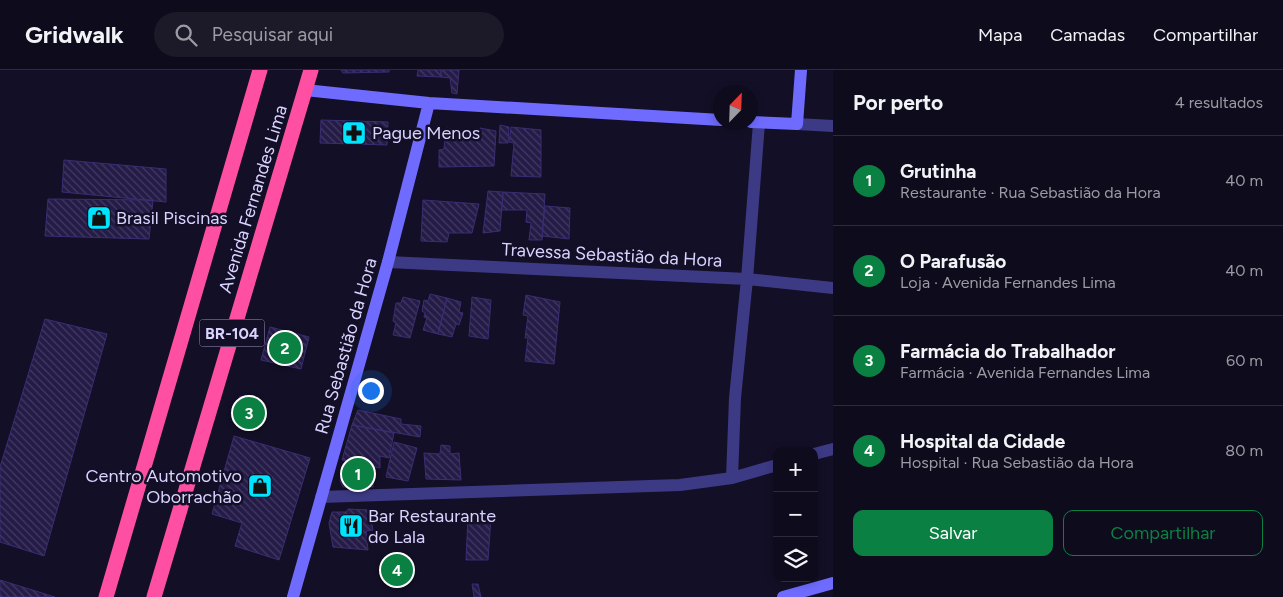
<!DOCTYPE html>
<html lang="pt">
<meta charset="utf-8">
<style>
body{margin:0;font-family:Figtree,sans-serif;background:#1c1929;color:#f1f3f6}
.controls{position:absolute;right:15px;bottom:15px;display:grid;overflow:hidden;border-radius:10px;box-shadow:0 2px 8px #0003}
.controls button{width:45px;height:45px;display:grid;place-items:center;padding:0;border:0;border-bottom:1px solid #2e2b3b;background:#0e0b1c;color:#f1f3f6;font:25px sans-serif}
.compass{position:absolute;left:713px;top:15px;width:45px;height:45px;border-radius:50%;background:#0e0b1c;box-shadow:0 2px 8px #0003;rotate:23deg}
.you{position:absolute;left:370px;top:320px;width:18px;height:18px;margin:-12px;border:4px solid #fff;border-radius:50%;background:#1a73e8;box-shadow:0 0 0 8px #1a73e833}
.badge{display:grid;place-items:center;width:32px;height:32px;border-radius:50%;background:#0b8043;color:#fff;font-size:16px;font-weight:700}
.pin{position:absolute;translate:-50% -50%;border:2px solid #fff;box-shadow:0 1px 5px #0006}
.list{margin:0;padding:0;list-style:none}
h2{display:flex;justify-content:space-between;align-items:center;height:65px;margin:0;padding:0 20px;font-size:21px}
h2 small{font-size:16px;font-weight:400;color:#9b9ba3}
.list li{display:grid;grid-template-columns:32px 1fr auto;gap:15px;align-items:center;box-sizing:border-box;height:90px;padding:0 20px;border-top:1px solid #2e2b3b}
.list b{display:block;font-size:19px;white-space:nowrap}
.list p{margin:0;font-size:16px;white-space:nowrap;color:#9b9ba3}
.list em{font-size:16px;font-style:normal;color:#9b9ba3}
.actions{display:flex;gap:10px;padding:15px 20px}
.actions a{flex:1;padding:11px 0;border:1px solid #0b8043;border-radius:10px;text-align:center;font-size:18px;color:#0b8043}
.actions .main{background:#0b8043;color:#fff}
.icon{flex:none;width:28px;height:28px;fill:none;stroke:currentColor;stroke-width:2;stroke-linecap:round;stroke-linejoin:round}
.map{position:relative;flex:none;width:833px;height:527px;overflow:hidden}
header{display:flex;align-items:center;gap:30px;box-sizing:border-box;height:70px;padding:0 25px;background:#0e0b1c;border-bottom:1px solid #2e2b3b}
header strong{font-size:24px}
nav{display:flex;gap:28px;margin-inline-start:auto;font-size:18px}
.search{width:350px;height:45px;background:#1c1929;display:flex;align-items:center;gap:12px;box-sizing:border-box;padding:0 18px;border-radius:28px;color:#9b9ba3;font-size:19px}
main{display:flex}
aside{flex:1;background:#0e0b1c}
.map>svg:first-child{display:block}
</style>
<header>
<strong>Gridwalk</strong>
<div class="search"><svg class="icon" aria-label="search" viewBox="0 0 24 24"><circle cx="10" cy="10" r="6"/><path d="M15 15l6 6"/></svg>Pesquisar aqui</div>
<nav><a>Mapa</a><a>Camadas</a><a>Compartilhar</a></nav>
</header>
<main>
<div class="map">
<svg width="833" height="527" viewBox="0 0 833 527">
<defs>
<pattern id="building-back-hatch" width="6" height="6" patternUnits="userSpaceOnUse" patternTransform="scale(1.25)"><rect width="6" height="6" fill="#241b47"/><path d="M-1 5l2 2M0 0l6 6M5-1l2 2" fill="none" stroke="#433b63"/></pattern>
</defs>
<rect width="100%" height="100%" fill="#130f26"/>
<path fill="url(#building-back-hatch)" stroke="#3b2d73" d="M341,0H389V2L343,3Z
M418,0H441V7L417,6Z
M441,0H459L457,24L452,23L450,8L441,7Z
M321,50L388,52L387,75L320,73Z
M500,55L509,57L508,73H499Z
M511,57L541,60V107L511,106L514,73L509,72Z
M446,58L479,63L480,58L496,61L494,96L439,97V80L444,79Z
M64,90L166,99V132L62,122Z
M488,121L503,122L500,161L483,163Z
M503,122L545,124L542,170H529L531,153L526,152L527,140H502Z
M48,129L153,130L149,169L45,166Z
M423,130L479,134L472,163H449L447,172L421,171Z
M545,136L570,138L569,169L542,166Z
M430,224L447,228L438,264L423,260L427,248L424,247L425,243L422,241L424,230L428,231Z
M526,225L560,232L554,294L525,291L528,268H525L528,246L523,245Z
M403,227L420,231L410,268L393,265L396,253L393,251L396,233H401Z
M472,227L491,230L488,269L469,266Z
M447,228L461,232L459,242L463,243L459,255L456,254L452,267L438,264Z
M45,249L107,264L44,486L0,472V397Z
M270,257L309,267L301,299L261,290Z
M240,326L265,334L257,359L232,351Z
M358,340L401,349V354L421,356L420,367L352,355Z
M352,355L394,363L389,388L380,386V398L342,390Z
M234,366L310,388L279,490L235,476L242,453L212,444Z
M394,372L417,378L408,411L386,407Z
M441,375L450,376V384L459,383L461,410L426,409L424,383L440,384Z
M346,391L374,397L373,417H343L340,411Z
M348,439L369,440L373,460L366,461L368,480L333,477L329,453L332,442H346Z
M468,447H491L488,490H466Z
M0,510L55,527H0Z
M472,514H478L481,527H474Z"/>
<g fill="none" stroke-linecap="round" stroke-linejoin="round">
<path stroke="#3d3a85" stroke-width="12" d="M797,54L833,56
M388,192L747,209L833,218
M814,384L833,379
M732,408L735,328L747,209L759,53
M321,427L680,415L732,408L777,395"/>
<path stroke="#6f6bff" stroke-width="12" d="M305,20L429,33L721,50
M751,52L797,54L801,0
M293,527L388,192L429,33
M783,527L833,513"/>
<path stroke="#ff4fa3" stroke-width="15" d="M106,527L260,0
M154,527L311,0"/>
</g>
<defs>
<symbol id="pharmacy-square" viewBox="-11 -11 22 22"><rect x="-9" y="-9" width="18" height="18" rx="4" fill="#00e5ff" stroke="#130f26"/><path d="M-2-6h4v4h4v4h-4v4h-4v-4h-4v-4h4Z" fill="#111"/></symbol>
<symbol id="shop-square" viewBox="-11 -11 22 22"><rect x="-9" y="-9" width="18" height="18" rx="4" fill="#00e5ff" stroke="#130f26"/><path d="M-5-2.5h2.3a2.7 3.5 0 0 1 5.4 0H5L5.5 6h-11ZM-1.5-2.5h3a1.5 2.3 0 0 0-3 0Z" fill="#111"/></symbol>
<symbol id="restaurant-square" viewBox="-11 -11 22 22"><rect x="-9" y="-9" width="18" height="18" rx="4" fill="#00e5ff" stroke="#130f26"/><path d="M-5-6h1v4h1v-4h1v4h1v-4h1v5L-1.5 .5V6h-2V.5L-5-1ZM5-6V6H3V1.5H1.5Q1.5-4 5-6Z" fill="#111"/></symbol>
</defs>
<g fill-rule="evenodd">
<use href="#pharmacy-square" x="340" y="49" width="28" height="28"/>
<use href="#shop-square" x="85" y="134" width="28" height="28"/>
<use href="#shop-square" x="246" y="402" width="28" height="28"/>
<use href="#restaurant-square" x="337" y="442" width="28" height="28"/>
</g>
<g text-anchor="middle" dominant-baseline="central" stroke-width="5" stroke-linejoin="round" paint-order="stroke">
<rect fill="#130f26" stroke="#9e99be" stroke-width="1" x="199.5" y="249.5" width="65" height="27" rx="4"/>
<g font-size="16" font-weight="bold" fill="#d9d4ff">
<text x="232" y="263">BR-104</text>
</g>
<g font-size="18" fill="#d9d4ff" stroke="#130f26" text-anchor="start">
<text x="372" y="63">Pague Menos</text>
<text x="116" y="148">Brasil Piscinas</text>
<text x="242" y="406" text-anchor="end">Centro Automotivo<tspan x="242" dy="21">Oborrachão</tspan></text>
<text x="368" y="446">Bar Restaurante<tspan x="368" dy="21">do Lala</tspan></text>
</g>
<g font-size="18" fill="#d9d4ff" stroke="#130f26">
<text transform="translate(253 129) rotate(-73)">Avenida Fernandes Lima</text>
<text transform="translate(612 185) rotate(3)">Travessa Sebastião da Hora</text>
<text transform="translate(346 276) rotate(-74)">Rua Sebastião da Hora</text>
</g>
</g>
</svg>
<div class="controls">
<button>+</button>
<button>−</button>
<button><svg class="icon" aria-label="layers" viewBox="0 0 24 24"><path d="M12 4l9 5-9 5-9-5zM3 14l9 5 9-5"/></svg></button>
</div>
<svg class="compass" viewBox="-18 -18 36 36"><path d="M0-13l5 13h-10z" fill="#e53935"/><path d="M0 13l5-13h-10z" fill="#9b9ba3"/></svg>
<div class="you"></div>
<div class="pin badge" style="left:358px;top:404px">1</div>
<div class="pin badge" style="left:285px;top:278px">2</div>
<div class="pin badge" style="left:249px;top:343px">3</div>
<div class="pin badge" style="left:397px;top:500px">4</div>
</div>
<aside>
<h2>Por perto<small>4 resultados</small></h2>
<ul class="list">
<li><span class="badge">1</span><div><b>Grutinha</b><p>Restaurante · Rua Sebastião da Hora</p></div><em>40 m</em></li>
<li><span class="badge">2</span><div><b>O Parafusão</b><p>Loja · Avenida Fernandes Lima</p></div><em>40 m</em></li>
<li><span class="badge">3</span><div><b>Farmácia do Trabalhador</b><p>Farmácia · Avenida Fernandes Lima</p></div><em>60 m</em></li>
<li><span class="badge">4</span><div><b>Hospital da Cidade</b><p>Hospital · Rua Sebastião da Hora</p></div><em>80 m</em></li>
</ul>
<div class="actions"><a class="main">Salvar</a><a>Compartilhar</a></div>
</aside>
</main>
